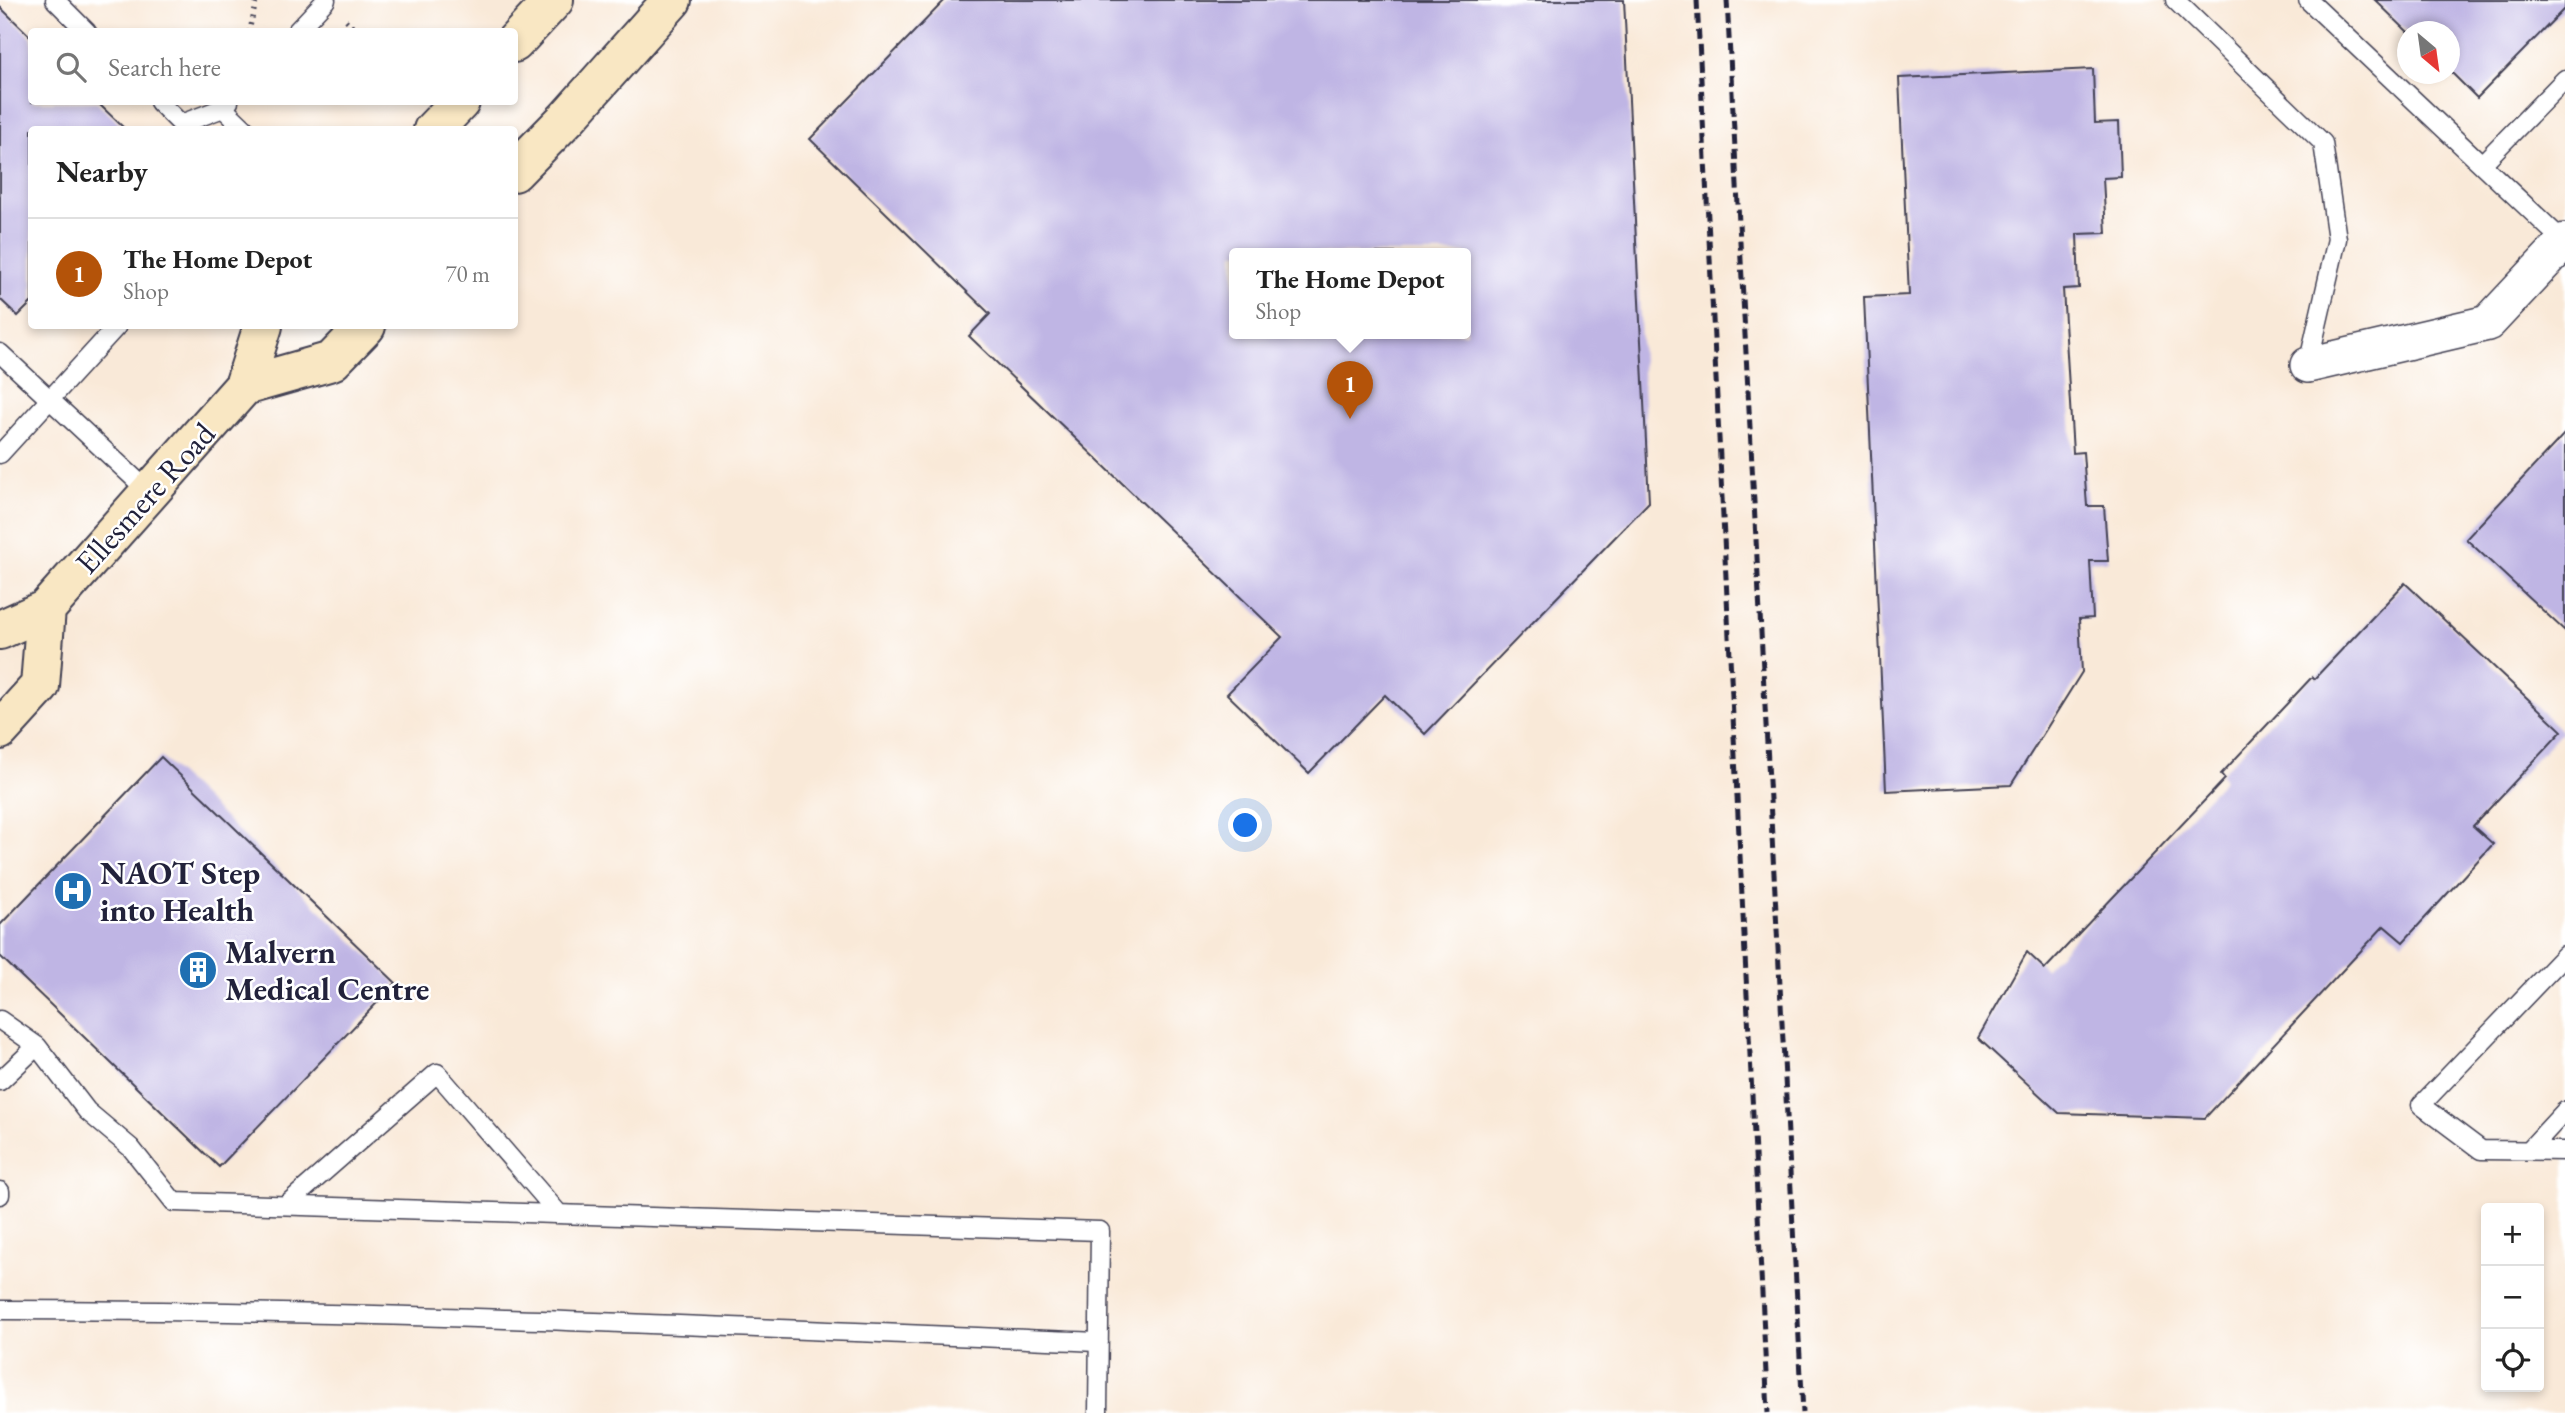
<!DOCTYPE html>
<meta charset="utf-8">
<style>
body{margin:0;font-family:"EB Garamond",serif;background:#f6f6f6;color:#222}
.controls{position:absolute;right:21px;bottom:21px;display:grid;overflow:hidden;border-radius:7px;box-shadow:0 4px 10px #0003}
.controls button{width:63px;height:63px;display:grid;place-items:center;padding:0;border:0;border-bottom:2px solid #e0e0e0;background:#fff;color:#222;font:35px sans-serif}
.compass{position:absolute;left:2397px;top:21px;width:63px;height:63px;border-radius:50%;background:#fff;box-shadow:0 4px 10px #0003;rotate:151deg}
.you{position:absolute;left:1246px;top:826px;width:24px;height:24px;margin:-18px;border:5px solid #fff;border-radius:50%;background:#1a73e8;box-shadow:0 0 0 10px #1a73e833}
.badge{display:grid;place-items:center;width:46px;height:46px;border-radius:50%;background:#b45309;color:#fff;font-size:23px;font-weight:700}
.pin{position:absolute;translate:-50% -58px;filter:drop-shadow(0 2px 4px #0008)}
.pin::after{content:'';position:absolute;top:37px;width:24px;height:21px;background:inherit;clip-path:polygon(0 0,100% 0,50% 100%)}
.popup{position:absolute;left:1229px;top:248px;width:242px;height:91px;box-sizing:border-box;display:grid;place-content:center;border-radius:7px;background:#fff;filter:drop-shadow(0 2px 5px #0005);font-size:23px;white-space:nowrap;color:#767676}
.popup b{font-size:26px;color:#222}
.popup::after{content:'';position:absolute;left:50%;top:100%;margin-left:-14px;border:14px solid transparent;border-top-color:#fff}
.list{margin:0;padding:0;list-style:none}
h2{display:flex;justify-content:space-between;align-items:center;height:91px;margin:0;padding:0 28px;font-size:30px}
h2 small{font-size:23px;font-weight:400;color:#767676}
.list li{display:grid;grid-template-columns:46px 1fr auto;gap:21px;align-items:center;box-sizing:border-box;height:112px;padding:0 28px;border-top:2px solid #e0e0e0}
.list b{display:block;font-size:26px;white-space:nowrap}
.list p{margin:0;font-size:23px;white-space:nowrap;color:#767676}
.list em{font-size:23px;font-style:normal;color:#767676}
.icon{flex:none;width:38px;height:38px;fill:none;stroke:currentColor;stroke-width:2;stroke-linecap:round;stroke-linejoin:round}
.map{position:relative;flex:none;width:2565px;height:1413px;overflow:hidden}
.search{position:absolute;background:#fff;box-shadow:0 4px 10px #0003;left:28px;top:28px;width:490px;height:77px;display:flex;align-items:center;gap:18px;box-sizing:border-box;padding:0 24px;border-radius:7px;color:#767676;font-size:26px}
.panel{position:absolute;background:#fff;box-shadow:0 4px 10px #0003;left:28px;top:126px;width:490px;height:203px;border-radius:7px}
.map>svg:first-child{display:block}
</style>
<div class="map">
<svg width="2565" height="1413" viewBox="0 0 2565 1413">
<rect width="100%" height="100%" fill="#fff"/>
<filter id="ink" filterUnits="userSpaceOnUse"><feTurbulence type="fractalNoise" baseFrequency=".0143" numOctaves="2"/><feDisplacementMap in="SourceGraphic" scale="14" xChannelSelector="R" yChannelSelector="G"/><feConvolveMatrix kernelMatrix="1 2 1 2 8 2 1 2 1" color-interpolation-filters="sRGB"/></filter>
<filter id="wash" filterUnits="userSpaceOnUse"><feTurbulence type="fractalNoise" baseFrequency=".00686" numOctaves="4" result="noise"/><feDisplacementMap in="SourceGraphic" scale="28" xChannelSelector="R" yChannelSelector="G"/><feGaussianBlur stdDeviation="1.57" result="paint"/><feColorMatrix in="noise" values="0 0 0 0 0 0 0 0 0 0 0 0 0 0 0 0 0 1.4 0 .05"/><feComposite in="paint" operator="in"/></filter>
<g filter="url(#wash)">
<rect width="100%" height="100%" fill="#f9e9d8"/>
<g id="blocks">
<path fill="#bfb5e4" fill-rule="evenodd" d="M945,0H1624L1649,502L1425,734L1385,695L1309,773L1227,694L1282,637L969,336L990,314L810,139ZM1234,253H1466V333H1234Z
M2375,0H2565V8L2477,98L2450,71V32H2408Z
M0,7L32,38V102H97L126,130H32V302L18,316L0,299Z
M2093,69L2095,123L2119,122L2121,177L2103,178L2106,233L2077,234L2079,288L2063,289L2073,453L2083,452L2087,506H2104L2108,561H2090L2093,618L2079,619L2082,672L2011,785L1886,791L1864,297L1909,295L1899,78Z
M2565,433V631L2466,539Z
M2405,583L2562,731L2473,826L2493,844L2403,942L2384,926L2205,1118L2059,1113L1978,1038L2027,952L2045,969L2225,779L2221,774L2312,677L2314,679Z
M161,757L396,983L219,1167L0,956V925Z"/>
</g>
</g>
<g filter="url(#ink)">
<use href="#blocks" fill-opacity="0" stroke="#424053" stroke-width="2"/>
<g fill="none" stroke-linecap="round" stroke-linejoin="round">
<defs>
<path id="service" d="M55,0L87,32
M2175,0L2323,143L2337,239L2308,365
M2308,0L2564,242
M296,32L326,0
M159,102L181,124L223,108L229,102
M223,108L246,130
M2482,164L2565,79
M0,353L150,493
M0,454L117,326
M2565,955L2421,1105L2481,1150L2565,1151
M0,1020L37,1046L0,1081
M37,1046L87,1111L131,1148L174,1202L1100,1231L1098,1413
M2529,1150L2565,1111
M0,1191V1195
M286,1205L437,1073L559,1214
M0,1310C367,1310 733,1327 1099,1342"/>
<path id="minor" d="M2308,365L2488,323L2565,241"/>
<path id="secondary" d="M514,43L554,0
M433,130L460,102
M514,172L567,118L672,0
M244,386L332,361L366,326
M0,630L46,609L244,386L263,326
M0,730L40,686L46,609"/>
</defs>
<use href="#service" stroke="#424053" stroke-width="21"/>
<use href="#minor" stroke="#424053" stroke-width="38"/>
<use href="#secondary" stroke="#424053" stroke-width="42"/>
<path stroke="#424053" stroke-width="4.5" stroke-dasharray="2 5" stroke-linecap="butt" d="M346,20L358,32
M249,32L256,4L260,0"/>
<use href="#service" stroke="#fff" stroke-width="18"/>
<use href="#minor" stroke="#fff" stroke-width="35"/>
<use href="#secondary" stroke="#f9e7c3" stroke-width="38"/>
<path stroke="#22223b" stroke-width="5" stroke-dasharray="10 5" stroke-linecap="butt" d="M1697,0L1768,1413
M1727,0L1803,1413"/>
</g>
</g>
<defs>
<symbol id="hospital-disc" viewBox="-11 -11 22 22"><circle r="9.5" fill="#1f6fb2" stroke="#fff"/><path d="M-5-5h3v3.5h4V-5h3V5h-3V1.5h-4V5h-3Z" fill="#fff"/></symbol>
<symbol id="building-disc" viewBox="-11 -11 22 22"><circle r="9.5" fill="#1f6fb2" stroke="#fff"/><path d="M-4-6H4V6H1V3H-1V6H-4ZM-2.5-4.3h1.7v1.8h-1.7ZM.8-4.3h1.7v1.8H.8ZM-2.5-1h1.7V.8h-1.7ZM.8-1h1.7V.8H.8Z" fill="#fff"/></symbol>
</defs>
<g fill-rule="evenodd">
<use href="#hospital-disc" x="51" y="869" width="44" height="44"/>
<use href="#building-disc" x="176" y="948" width="44" height="44"/>
</g>
<g text-anchor="middle" dominant-baseline="central" stroke-width="5" stroke-linejoin="round" paint-order="stroke">
<g font-size="32" fill="#22223b" stroke="#fff">
<text transform="translate(145 498) rotate(-48)">Ellesmere Road</text>
</g>
<g font-size="32" font-weight="bold" fill="#22223b" stroke="#fff" text-anchor="start">
<text x="100" y="873">NAOT Step<tspan x="100" dy="37">into Health</tspan></text>
<text x="225" y="952">Malvern<tspan x="225" dy="37">Medical Centre</tspan></text>
</g>
</g>
</svg>
<div class="controls">
<button>+</button>
<button>−</button>
<button><svg class="icon" aria-label="locate" viewBox="0 0 24 24"><circle cx="12" cy="12" r="6"/><path d="M12 2v4M12 18v4M2 12h4M18 12h4"/></svg></button>
</div>
<svg class="compass" viewBox="-18 -18 36 36"><path d="M0-13l5 13h-10z" fill="#e53935"/><path d="M0 13l5-13h-10z" fill="#767676"/></svg>
<div class="you"></div>
<div class="pin badge" style="left:1350px;top:419px">1</div>
<div class="popup"><b>The Home Depot</b>Shop</div>
<div class="search"><svg class="icon" aria-label="search" viewBox="0 0 24 24"><circle cx="10" cy="10" r="6"/><path d="M15 15l6 6"/></svg>Search here</div>
<section class="panel">
<h2>Nearby<small></small></h2>
<ul class="list">
<li><span class="badge">1</span><div><b>The Home Depot</b><p>Shop</p></div><em>70 m</em></li>
</ul>
</section>
</div>
